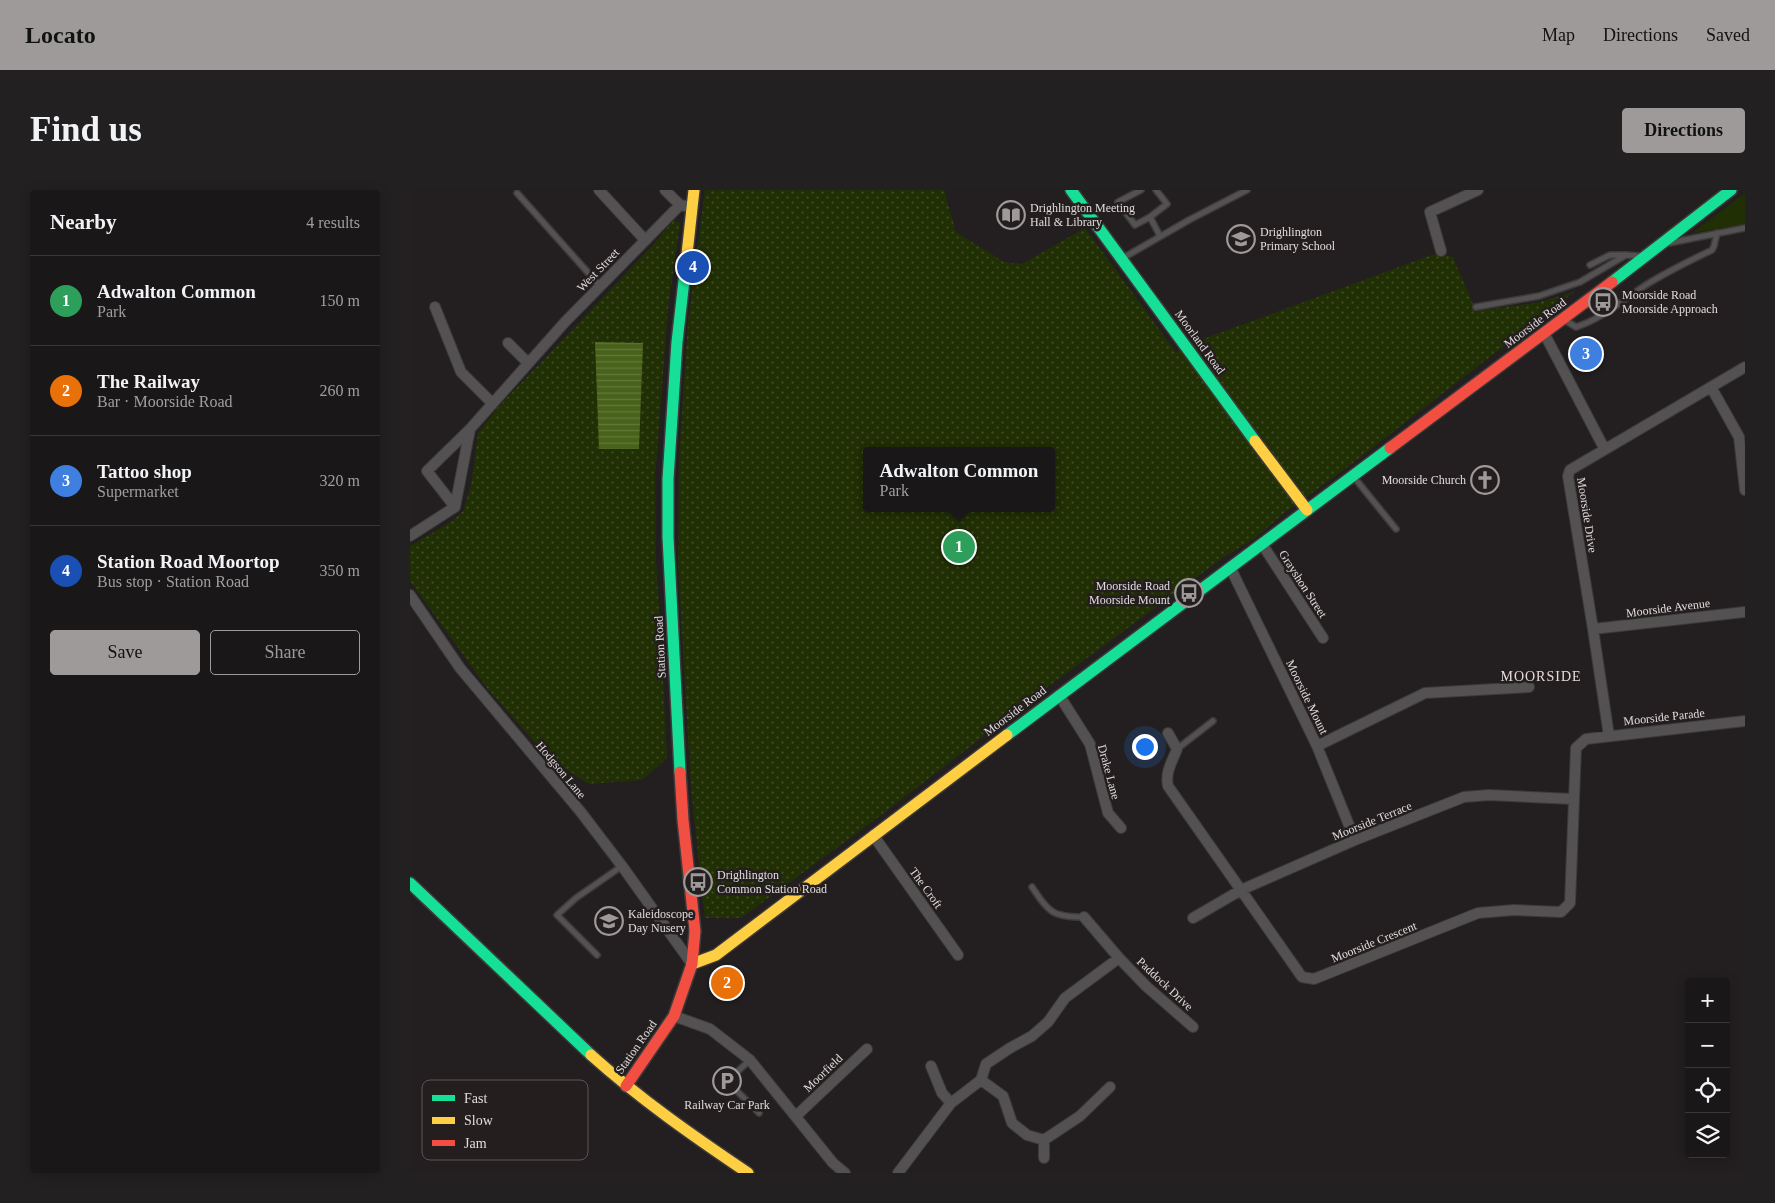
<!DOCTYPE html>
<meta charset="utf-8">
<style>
body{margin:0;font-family:Georgia,serif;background:#232021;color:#f1f3f6}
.controls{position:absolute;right:15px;bottom:15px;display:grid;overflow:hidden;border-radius:5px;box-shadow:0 2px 12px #0003}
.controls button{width:45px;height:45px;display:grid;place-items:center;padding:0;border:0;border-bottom:1px solid #383637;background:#1a1718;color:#f1f3f6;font:25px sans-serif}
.you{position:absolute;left:734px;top:556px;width:18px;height:18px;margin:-12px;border:4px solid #fff;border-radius:50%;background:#1a73e8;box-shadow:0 0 0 8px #1a73e833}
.badge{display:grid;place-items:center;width:32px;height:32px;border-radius:50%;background:#9e9a9a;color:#fff;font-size:16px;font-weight:700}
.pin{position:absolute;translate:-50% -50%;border:2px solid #fff;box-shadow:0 1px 5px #0006}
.popup{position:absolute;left:453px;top:257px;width:192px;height:65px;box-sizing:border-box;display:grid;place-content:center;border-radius:5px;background:#1a1718;filter:drop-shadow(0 1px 4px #0005);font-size:16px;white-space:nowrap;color:#9f9fa2}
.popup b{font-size:19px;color:#f1f3f6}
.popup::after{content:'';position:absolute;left:50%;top:100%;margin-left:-10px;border:10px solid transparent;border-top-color:#1a1718}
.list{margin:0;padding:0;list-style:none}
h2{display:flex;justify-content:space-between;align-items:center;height:65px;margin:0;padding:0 20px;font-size:21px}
h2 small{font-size:16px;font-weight:400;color:#9f9fa2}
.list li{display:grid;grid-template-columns:32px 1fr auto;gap:15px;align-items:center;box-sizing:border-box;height:90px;padding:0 20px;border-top:1px solid #383637}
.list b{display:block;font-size:19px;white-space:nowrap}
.list p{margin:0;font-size:16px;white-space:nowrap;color:#9f9fa2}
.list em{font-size:16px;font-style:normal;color:#9f9fa2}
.actions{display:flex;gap:10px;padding:15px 20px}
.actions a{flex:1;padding:11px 0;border:1px solid #9e9a9a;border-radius:5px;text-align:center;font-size:18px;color:#9e9a9a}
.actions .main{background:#9e9a9a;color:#111}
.icon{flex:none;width:28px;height:28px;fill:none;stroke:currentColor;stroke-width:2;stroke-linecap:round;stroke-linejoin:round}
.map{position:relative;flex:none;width:1335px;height:983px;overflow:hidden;border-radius:5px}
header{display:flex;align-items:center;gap:30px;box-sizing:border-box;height:70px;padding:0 25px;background:#9e9a9a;color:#111}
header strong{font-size:24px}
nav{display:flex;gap:28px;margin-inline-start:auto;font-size:18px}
.intro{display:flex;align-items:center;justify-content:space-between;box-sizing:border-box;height:120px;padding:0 30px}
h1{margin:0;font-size:35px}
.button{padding:12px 22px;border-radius:5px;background:#9e9a9a;color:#111;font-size:18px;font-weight:700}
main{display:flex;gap:30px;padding:0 30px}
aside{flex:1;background:#1a1718;border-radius:5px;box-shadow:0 2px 12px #0003}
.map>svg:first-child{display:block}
</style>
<header>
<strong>Locato</strong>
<nav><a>Map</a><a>Directions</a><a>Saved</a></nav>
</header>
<div class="intro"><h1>Find us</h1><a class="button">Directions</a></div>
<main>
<aside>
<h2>Nearby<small>4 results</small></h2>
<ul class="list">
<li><span class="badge" style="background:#2e9e5b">1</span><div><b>Adwalton Common</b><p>Park</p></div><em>150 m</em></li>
<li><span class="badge" style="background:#e8710a">2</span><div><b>The Railway</b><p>Bar · Moorside Road</p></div><em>260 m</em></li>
<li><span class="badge" style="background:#3f7fe0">3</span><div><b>Tattoo shop</b><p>Supermarket</p></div><em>320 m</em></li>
<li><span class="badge" style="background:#1a4fb4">4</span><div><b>Station Road Moortop</b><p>Bus stop · Station Road</p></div><em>350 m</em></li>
</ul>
<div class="actions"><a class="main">Save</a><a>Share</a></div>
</aside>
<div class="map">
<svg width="1335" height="983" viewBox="0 0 1335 983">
<defs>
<pattern id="park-dots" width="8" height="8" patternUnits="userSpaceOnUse" patternTransform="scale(1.25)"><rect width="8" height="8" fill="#212f04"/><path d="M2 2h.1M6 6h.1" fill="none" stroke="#414d28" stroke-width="1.8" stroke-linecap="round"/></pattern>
<pattern id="water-rules" width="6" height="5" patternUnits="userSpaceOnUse" patternTransform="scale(1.25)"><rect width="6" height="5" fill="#49621b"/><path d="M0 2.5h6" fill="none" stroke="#63783c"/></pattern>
</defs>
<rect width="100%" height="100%" fill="#231f20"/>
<path fill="#212f04" d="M1335,3V34L1282,43Z"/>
<path fill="url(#park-dots)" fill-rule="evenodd" d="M295,0H534L546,42L594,72L612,74L675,38L766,162L785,152L1024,64L1043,67L1066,121L1125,113L1164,102L939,276L873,324L845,348L814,367L639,496L458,635L331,728H295L281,598L268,375L269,269L278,132ZM456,261H642V318H456Z
M264,30L270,33L258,119L245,289L246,370L251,451L257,568L232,590L179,594L140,569L77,498L0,391V356L42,331L54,320L62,290L68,243L90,215L242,56Z"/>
<path fill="url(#water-rules)" d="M185,152L233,153L229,259H189Z"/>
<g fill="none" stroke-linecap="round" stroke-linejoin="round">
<defs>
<path id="lane" d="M731,0L708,12L725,35L740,27L757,14L746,0
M107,3L190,96
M740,27L750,46
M1259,53L1335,38
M713,68L779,30L837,0
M1180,75L1200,65H1215
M1066,117L1129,106L1170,92L1216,65L1230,66
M1153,129L1166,137C1194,128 1215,108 1239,93C1259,81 1281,70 1302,60L1304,56L1307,43
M943,286L986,339
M767,559L803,531
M622,697C639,722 642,727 674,727
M187,765L147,725L166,708L212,676
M340,870L317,891L349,923"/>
<path id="street" d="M189,0L235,50
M255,0L270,15
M1031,61L1020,22L1068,0
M25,117L51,182L82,213
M1134,143L1194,258
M98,153L118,173
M1301,197L1329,247L1335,300
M45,317L17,281L60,239
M0,346L45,317L60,239L155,132L270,15L281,17
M852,354L913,448
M820,377L907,556L945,650
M0,405L50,478L170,621L212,676L282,774
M1183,439L1335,422
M649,505L680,554L698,623L711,638
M758,543L767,559C762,572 755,582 758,596L892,787L904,789L1068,723L1104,720L1151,722L1160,713L1166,558L1176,549L1335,531
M1199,546L1183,439L1158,286L1160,280L1335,177
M907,556L1015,503L1119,497
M463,645L548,765
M674,727L709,768
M783,728L831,700L945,650L1054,607L1079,605L1163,609
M264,826L300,839L340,870L423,973L435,983
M521,876L532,903L541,913
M571,890L593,906L602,933L617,945L634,950L670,926L700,897
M386,926L457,859
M634,968V950
M488,983L541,913L571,890L576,874L600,858L622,846L638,832L655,808L709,768L736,796L783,837"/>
<path id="fast" d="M661,0L845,251
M1202,92L1321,0
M597,545L980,258
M270,582L258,347V289L267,152L276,73
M0,693L181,865"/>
<path id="slow" d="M276,73L284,0
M845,251L897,320
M282,774L306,765L597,545
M181,865C230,909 283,946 338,983"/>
<path id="jam" d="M980,258L1202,92
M216,896L264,826L282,774L285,741L273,630L270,582"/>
</defs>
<use href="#lane" stroke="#3d3a3a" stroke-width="8"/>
<use href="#street" stroke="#3d3a3a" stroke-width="12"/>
<use href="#fast" stroke="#3d3a3a" stroke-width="14"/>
<use href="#slow" stroke="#3d3a3a" stroke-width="14"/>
<use href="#jam" stroke="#3d3a3a" stroke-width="14"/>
<use href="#lane" stroke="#535152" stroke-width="5"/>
<use href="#street" stroke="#535152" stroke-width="10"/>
<use href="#fast" stroke="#16e098" stroke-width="11"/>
<use href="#slow" stroke="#ffcf43" stroke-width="11"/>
<use href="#jam" stroke="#f24e42" stroke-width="11"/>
</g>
<defs>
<symbol id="library-ring" viewBox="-11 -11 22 22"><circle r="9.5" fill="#241e1f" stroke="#9e9a9a" stroke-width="1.5"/><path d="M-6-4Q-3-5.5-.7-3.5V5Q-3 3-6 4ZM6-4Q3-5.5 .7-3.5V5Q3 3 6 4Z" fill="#9e9a9a"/></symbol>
<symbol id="school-ring" viewBox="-11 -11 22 22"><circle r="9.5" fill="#241e1f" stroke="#9e9a9a" stroke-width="1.5"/><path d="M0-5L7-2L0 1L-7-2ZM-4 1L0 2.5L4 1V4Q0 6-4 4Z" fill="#9e9a9a"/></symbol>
<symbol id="bus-ring" viewBox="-11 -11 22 22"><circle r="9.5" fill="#241e1f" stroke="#9e9a9a" stroke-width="1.5"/><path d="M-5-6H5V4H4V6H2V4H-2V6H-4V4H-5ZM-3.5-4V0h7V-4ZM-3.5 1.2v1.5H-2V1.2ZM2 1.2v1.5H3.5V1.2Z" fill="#9e9a9a"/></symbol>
<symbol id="church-ring" viewBox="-11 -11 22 22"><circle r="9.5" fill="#241e1f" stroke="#9e9a9a" stroke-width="1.5"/><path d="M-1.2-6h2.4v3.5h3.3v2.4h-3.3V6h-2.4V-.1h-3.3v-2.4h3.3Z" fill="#9e9a9a"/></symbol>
<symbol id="parking-ring" viewBox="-11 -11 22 22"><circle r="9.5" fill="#241e1f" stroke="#9e9a9a" stroke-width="1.5"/><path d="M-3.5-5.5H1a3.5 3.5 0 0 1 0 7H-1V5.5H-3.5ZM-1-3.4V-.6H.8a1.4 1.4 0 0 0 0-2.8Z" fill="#9e9a9a"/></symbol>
</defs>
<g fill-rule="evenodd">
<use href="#library-ring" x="585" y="9" width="32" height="32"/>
<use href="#school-ring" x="815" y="33" width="32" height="32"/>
<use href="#bus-ring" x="1177" y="96" width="32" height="32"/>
<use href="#church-ring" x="1059" y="274" width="32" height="32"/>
<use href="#bus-ring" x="763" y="387" width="32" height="32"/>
<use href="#bus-ring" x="272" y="676" width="32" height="32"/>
<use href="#school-ring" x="183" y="715" width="32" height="32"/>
<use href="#parking-ring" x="301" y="875" width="32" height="32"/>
</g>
<g text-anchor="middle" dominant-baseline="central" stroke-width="5" stroke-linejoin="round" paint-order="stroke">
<g font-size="12" fill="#e0dcdc" stroke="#241e1f" text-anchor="start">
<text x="620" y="18">Drighlington Meeting<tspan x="620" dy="14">Hall &amp; Library</tspan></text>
<text x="850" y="42">Drighlington<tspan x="850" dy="14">Primary School</tspan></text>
<text x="1212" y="105">Moorside Road<tspan x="1212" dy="14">Moorside Approach</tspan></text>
<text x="1056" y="290" text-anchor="end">Moorside Church</text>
<text x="760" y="396" text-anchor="end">Moorside Road<tspan x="760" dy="14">Moorside Mount</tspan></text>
<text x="307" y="685">Drighlington<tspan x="307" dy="14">Common Station Road</tspan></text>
<text x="218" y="724">Kaleidoscope<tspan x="218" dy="14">Day Nusery</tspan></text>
<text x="317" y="915" text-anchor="middle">Railway Car Park</text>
</g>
<g font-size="12" fill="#e0dcdc" stroke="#241e1f">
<text transform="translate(188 80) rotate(-46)">West Street</text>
<text transform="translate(1125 133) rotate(-37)">Moorside Road</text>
<text transform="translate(790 152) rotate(54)">Moorland Road</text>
<text transform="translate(1177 325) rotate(81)">Moorside Drive</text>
<text transform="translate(893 394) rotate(57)">Grayshon Street</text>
<text transform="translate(1258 418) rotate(-7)">Moorside Avenue</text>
<text transform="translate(250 457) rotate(-93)">Station Road</text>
<text transform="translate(897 507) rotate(64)">Moorside Mount</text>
<text transform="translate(605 521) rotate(-37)">Moorside Road</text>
<text transform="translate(1254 527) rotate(-6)">Moorside Parade</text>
<text transform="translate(151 580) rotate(50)">Hodgson Lane</text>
<text transform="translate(699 582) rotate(75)">Drake Lane</text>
<text transform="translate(962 631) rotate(-22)">Moorside Terrace</text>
<text transform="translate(516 698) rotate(54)">The Croft</text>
<text transform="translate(964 752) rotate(-22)">Moorside Crescent</text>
<text transform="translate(755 794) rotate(43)">Paddock Drive</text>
<text transform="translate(226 857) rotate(-55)">Station Road</text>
<text transform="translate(413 883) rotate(-44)">Moorfield</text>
</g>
<g font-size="14" letter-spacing="1" fill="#e5dbdd" stroke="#241e1f">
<text x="1131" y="486">MOORSIDE</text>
</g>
</g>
<rect x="12" y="890" width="166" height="80" rx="8" fill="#241e1f" stroke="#5c5758" stroke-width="1"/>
<rect x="22" y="905" width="23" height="6" fill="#16e098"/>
<rect x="22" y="927" width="23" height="7" fill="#ffcf43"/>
<rect x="22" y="950" width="23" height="6" fill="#f24e42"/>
<g font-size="14" fill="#e0dcdc">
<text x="54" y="913">Fast</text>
<text x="54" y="935">Slow</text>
<text x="54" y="958">Jam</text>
</g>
</svg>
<div class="controls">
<button>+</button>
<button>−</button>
<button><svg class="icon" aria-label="locate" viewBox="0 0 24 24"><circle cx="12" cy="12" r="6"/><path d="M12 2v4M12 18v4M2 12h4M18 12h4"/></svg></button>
<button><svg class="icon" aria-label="layers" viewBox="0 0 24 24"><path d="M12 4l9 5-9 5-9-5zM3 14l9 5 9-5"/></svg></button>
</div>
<div class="you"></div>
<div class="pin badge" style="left:549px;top:357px;background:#2e9e5b">1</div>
<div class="popup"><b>Adwalton Common</b>Park</div>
<div class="pin badge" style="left:317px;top:793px;background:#e8710a">2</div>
<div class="pin badge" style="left:1176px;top:164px;background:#3f7fe0">3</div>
<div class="pin badge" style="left:283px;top:77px;background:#1a4fb4">4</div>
</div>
</main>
